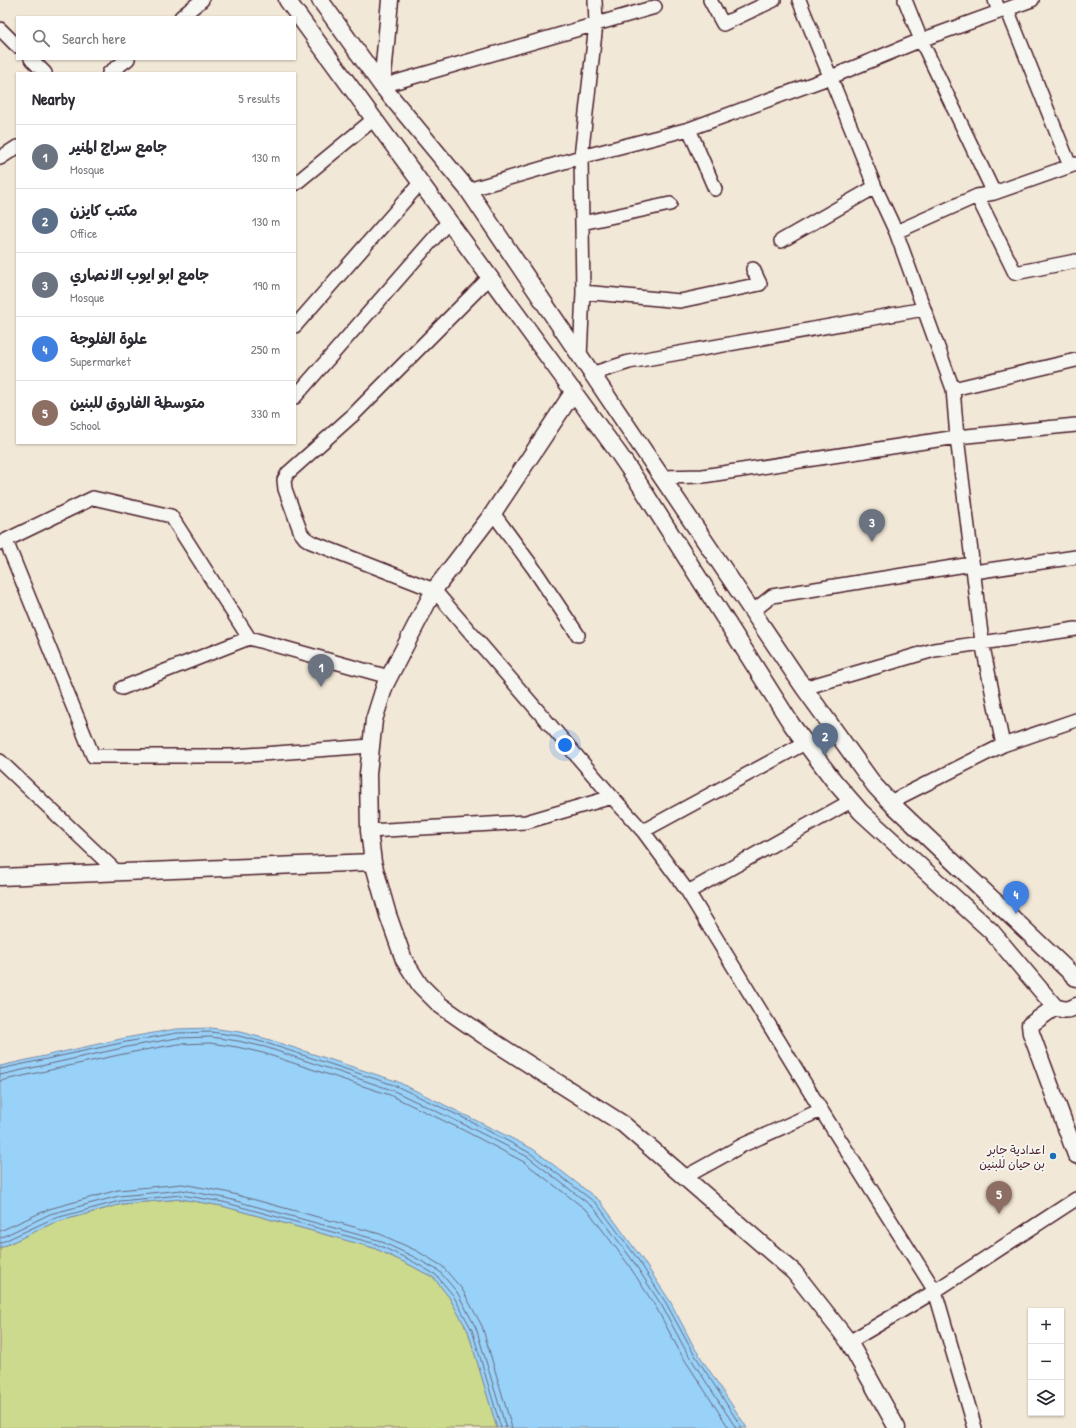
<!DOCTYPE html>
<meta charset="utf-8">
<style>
body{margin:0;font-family:"Patrick Hand","Playpen Sans Arabic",sans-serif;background:#f2f2f3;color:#2b2b33}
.controls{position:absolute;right:12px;bottom:12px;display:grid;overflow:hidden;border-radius:0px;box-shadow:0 1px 3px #0004}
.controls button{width:36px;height:36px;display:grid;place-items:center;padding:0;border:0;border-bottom:1px solid #e1e1e2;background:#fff;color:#2b2b33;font:20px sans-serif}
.you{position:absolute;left:565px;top:745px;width:14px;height:14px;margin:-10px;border:3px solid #fff;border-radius:50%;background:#1a73e8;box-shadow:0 0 0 6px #1a73e833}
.badge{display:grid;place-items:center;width:26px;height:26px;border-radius:50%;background:#111827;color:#fff;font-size:13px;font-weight:700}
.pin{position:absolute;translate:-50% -33px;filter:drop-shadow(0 1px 2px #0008)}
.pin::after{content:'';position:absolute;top:21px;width:14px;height:12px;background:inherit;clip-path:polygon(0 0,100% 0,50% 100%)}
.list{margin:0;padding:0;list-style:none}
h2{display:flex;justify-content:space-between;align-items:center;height:52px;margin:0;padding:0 16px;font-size:17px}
h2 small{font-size:13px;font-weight:400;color:#7c7c81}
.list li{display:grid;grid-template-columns:26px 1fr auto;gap:12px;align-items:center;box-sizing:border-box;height:64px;padding:0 16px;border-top:1px solid #e1e1e2}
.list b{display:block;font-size:15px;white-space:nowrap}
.list p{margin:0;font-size:13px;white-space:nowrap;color:#7c7c81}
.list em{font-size:13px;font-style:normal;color:#7c7c81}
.icon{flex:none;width:22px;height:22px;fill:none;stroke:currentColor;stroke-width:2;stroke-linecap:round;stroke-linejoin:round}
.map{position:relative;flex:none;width:1076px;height:1428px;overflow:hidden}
.search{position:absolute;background:#fff;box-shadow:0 1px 3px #0004;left:16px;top:16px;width:280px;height:44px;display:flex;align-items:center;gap:10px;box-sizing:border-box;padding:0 14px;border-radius:0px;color:#7c7c81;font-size:15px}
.panel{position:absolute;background:#fff;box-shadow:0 1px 3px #0004;left:16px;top:72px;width:280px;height:372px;border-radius:0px}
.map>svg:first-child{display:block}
</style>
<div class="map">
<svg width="1076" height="1428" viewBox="0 0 1076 1428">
<rect width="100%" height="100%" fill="#f2e8d7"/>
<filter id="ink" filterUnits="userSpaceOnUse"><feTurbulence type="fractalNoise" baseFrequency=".025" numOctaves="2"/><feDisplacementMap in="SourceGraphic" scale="8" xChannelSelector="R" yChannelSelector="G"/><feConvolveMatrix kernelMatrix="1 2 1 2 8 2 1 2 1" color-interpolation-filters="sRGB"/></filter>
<g filter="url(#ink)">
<path fill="#ccda8d" stroke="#8b7c5c" d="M181,1199L222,1206L374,1248L410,1265L434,1278L449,1297L468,1331L497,1428H0V1248L53,1223L122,1204Z"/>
<path fill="#98d2f8" stroke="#798aa6" d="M211,1028L240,1032L267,1039L396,1081L469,1117L533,1149L600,1201L640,1256L670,1301L694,1347L747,1428H497L468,1331L449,1297L434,1278L410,1265L374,1248L222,1206L181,1199L122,1204L53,1223L0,1248V1066L125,1038L176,1029Z"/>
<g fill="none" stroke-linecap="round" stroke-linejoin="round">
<path stroke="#69677d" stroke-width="1" d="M0,1069L126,1042L177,1033L211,1032L239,1036L266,1043L394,1085L468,1120L530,1153L597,1204L637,1258L666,1303L691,1349L742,1428
M0,1075L127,1047L177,1038L211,1037L238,1041L265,1047L392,1090L465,1125L528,1157L594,1208L633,1261L662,1306L686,1351L736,1428
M0,1081L128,1053L178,1044L210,1043L237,1047L263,1053L390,1095L463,1130L524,1162L589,1212L628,1264L657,1309L681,1354L729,1428
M0,1231L49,1209L118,1190L182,1184L226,1192L380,1234L417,1251L442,1266L462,1289L482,1326L512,1428
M0,1238L50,1214L119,1196L182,1190L225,1198L378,1240L414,1257L439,1271L457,1292L476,1328L506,1428
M0,1243L52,1219L120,1201L181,1195L223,1202L376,1244L412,1261L436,1275L453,1295L472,1330L501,1428"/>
<defs>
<path id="minor" d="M710,0L723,24L774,0
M799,0L875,187L896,232L953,389L957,437L982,642L1003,745
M905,0L921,40L994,193
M995,0L999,12
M1007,9L1070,166
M181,17L202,0
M0,29L17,46
M31,59L45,73
M109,73L128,59
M382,86L655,7
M689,129L715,189
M0,158L17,147
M295,184L374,119
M468,190L581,157L689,129L831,77L921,40L1032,0
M977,196L1015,273L1076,261
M582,223L670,204
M896,232L977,196L994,193L1076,164
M781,241L875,187
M490,277L353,415L288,473L284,480L285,489L301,533L305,538L311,542L434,590L612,797L643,831L688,892L821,1110L935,1291L975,1428
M583,292L680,301L760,284L753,269
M295,326L421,182
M580,357L583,292L581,157L596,24L595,0
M591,374L629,362L924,309
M953,389L1076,360
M295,397L449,221
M662,477L703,476L957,437L1076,425
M493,513L534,569L578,635
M6,541L93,756H234L371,746
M0,543L93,498L171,516L249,638
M974,572L1076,557
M752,612L772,596L972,564
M122,688L249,638L389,677
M804,688L934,650L1076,629
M0,761L118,873
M890,802L1003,745L1076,720
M369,831L526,822L612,797
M643,831L805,743
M688,892L851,801
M685,1177L743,1145L821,1110
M849,1342L935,1291L1076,1199"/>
<path id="tertiary" d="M287,0L619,454L640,485L792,725L834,781L861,812L991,931L1055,1007C1063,1010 1069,1011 1076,1006
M320,0L382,86L468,190L804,688L875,786L890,802L1076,978
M382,86L390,0
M574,391L493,513L434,590L385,685L374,720L368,774L369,831L373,862L388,915L404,960L420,985L440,1005L483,1035L623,1124L794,1272L849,1342L897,1428
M0,877L373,862
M1055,1007L1030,1025L1031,1033L1076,1155"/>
</defs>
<use href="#minor" stroke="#4a1f2b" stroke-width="16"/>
<use href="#tertiary" stroke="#4a1f2b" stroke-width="19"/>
<use href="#minor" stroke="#f6f6f2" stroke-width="13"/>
<use href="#tertiary" stroke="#f6f6f2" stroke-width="16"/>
</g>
</g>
<circle fill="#1f6fb2" stroke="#f6f6f2" stroke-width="1.5" cx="1053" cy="1156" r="4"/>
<g text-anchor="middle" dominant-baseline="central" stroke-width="3.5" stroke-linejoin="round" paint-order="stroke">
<g font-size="12" fill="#4a1f2b" stroke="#f6f6f2" text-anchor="end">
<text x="1045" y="1149">اعدادية جابر<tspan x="1045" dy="14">بن حيان للبنين</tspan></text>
</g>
</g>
</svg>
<div class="controls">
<button>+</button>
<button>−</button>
<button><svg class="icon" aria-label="layers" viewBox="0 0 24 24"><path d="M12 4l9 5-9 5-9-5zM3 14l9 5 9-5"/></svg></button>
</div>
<div class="you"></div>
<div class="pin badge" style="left:321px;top:687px;background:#6b7280">1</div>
<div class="pin badge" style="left:825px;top:756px;background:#5c6f8a">2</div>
<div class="pin badge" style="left:872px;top:542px;background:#6b7280">3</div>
<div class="pin badge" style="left:1016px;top:914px;background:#3f7fe0">4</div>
<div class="pin badge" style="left:999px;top:1214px;background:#8d6e63">5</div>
<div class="search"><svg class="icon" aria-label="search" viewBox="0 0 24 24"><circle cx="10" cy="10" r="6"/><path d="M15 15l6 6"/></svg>Search here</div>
<section class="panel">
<h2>Nearby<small>5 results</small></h2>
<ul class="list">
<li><span class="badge" style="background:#6b7280">1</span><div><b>جامع سراج المنير</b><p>Mosque</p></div><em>130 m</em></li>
<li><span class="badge" style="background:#5c6f8a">2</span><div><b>مكتب كايزن</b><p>Office</p></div><em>130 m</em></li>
<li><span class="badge" style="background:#6b7280">3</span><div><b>جامع ابو ايوب الانصاري</b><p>Mosque</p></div><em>190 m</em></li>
<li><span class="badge" style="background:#3f7fe0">4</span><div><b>علوة الفلوجة</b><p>Supermarket</p></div><em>250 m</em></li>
<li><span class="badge" style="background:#8d6e63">5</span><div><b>متوسطة الفاروق للبنين</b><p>School</p></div><em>330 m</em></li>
</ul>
</section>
</div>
